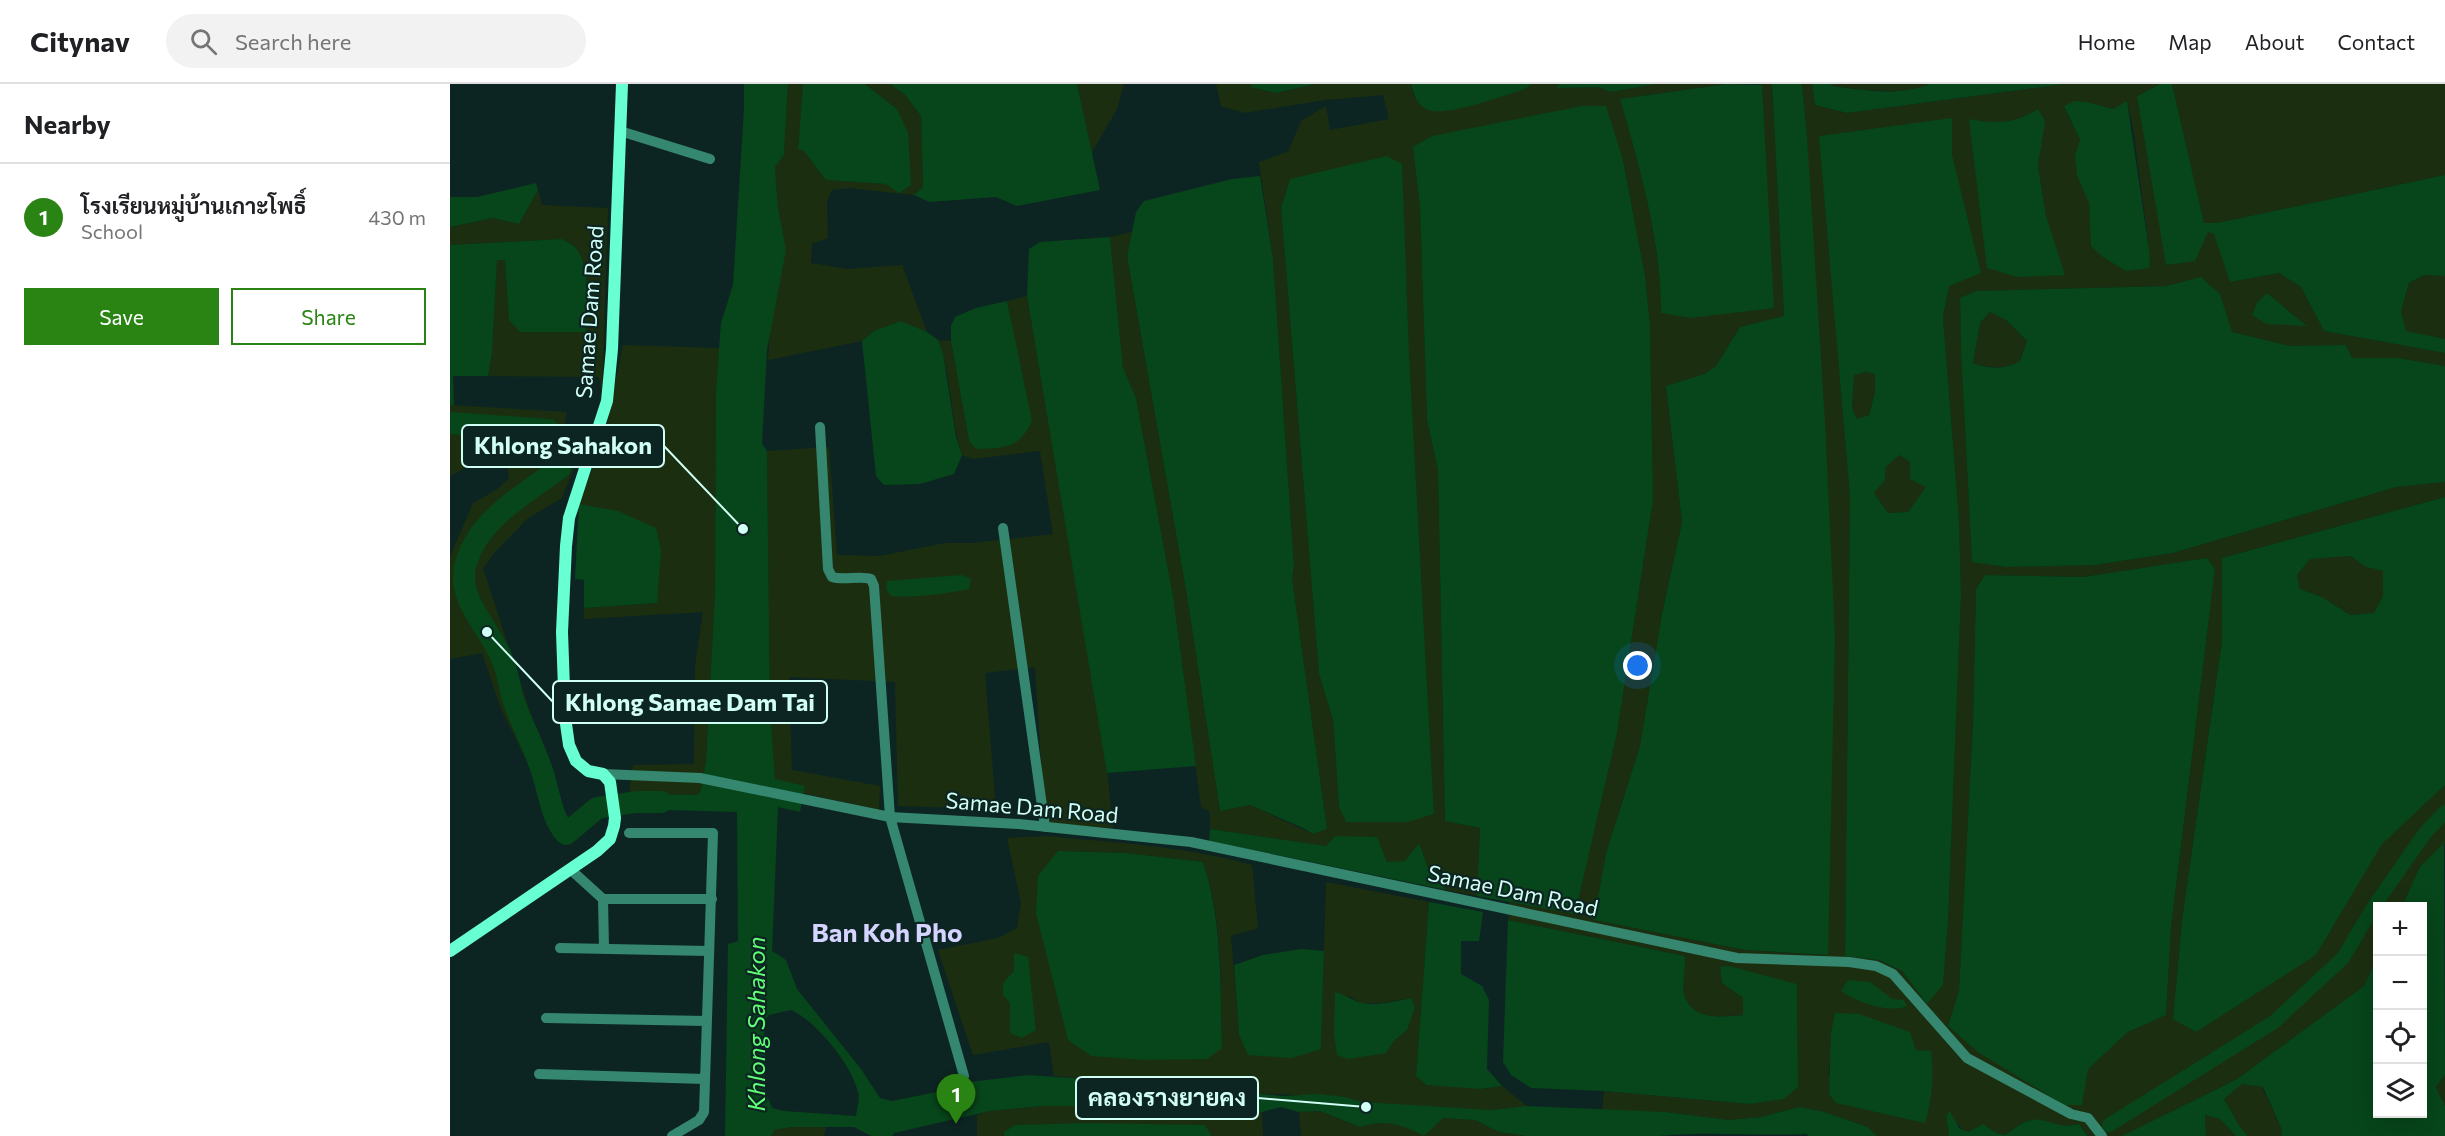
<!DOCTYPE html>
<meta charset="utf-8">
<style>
body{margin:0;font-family:Commissioner,Sarabun,sans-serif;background:#f2f2f2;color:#202124}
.controls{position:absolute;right:18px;bottom:18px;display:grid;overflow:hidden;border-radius:0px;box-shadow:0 6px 24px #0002}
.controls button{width:54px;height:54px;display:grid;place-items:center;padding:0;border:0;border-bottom:2px solid #e0e0e0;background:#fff;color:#202124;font:30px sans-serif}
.you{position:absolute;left:1188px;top:582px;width:21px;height:21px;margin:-15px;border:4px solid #fff;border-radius:50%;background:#1a73e8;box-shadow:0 0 0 9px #1a73e833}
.badge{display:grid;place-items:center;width:39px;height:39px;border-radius:50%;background:#2a8414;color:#fff;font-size:20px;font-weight:700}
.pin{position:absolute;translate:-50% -50px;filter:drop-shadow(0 2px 3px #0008)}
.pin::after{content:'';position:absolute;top:32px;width:21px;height:18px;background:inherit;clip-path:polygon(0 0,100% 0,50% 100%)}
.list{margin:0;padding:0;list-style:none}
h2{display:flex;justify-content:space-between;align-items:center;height:78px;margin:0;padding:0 24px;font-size:26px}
h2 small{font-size:20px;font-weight:400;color:#757577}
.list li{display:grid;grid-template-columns:39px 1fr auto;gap:18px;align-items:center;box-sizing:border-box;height:108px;padding:0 24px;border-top:2px solid #e0e0e0}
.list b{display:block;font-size:22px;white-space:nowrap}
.list p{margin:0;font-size:20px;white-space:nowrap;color:#757577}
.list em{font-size:20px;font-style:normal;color:#757577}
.actions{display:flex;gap:12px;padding:18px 24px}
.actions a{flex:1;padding:14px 0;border:2px solid #2a8414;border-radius:0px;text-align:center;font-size:21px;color:#2a8414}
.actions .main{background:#2a8414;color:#fff}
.icon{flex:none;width:33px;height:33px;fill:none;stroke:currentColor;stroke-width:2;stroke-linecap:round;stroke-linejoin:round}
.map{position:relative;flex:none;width:1995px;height:1052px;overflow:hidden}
header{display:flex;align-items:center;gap:36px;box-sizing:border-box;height:84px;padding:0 30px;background:#fff;border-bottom:2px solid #e0e0e0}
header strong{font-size:28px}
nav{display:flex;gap:33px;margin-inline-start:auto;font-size:21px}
.search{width:420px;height:54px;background:#f2f2f2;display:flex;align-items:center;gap:15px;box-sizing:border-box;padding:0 21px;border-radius:33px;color:#757577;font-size:22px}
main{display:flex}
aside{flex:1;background:#fff}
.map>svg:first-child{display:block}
</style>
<header>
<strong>Citynav</strong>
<div class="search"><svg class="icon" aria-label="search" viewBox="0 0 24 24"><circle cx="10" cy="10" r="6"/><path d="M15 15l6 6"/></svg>Search here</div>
<nav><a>Home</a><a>Map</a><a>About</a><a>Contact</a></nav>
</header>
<main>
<aside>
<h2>Nearby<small></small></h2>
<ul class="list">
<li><span class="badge">1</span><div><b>โรงเรียนหมู่บ้านเกาะโพธิ์</b><p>School</p></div><em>430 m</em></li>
</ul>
<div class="actions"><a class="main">Save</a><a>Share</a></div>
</aside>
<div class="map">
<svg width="1995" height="1052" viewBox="0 0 1995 1052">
<rect width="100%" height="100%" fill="#0d2522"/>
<path fill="#1b2f10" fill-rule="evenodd" d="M338,0H353L348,65L353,66L376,96L436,100L447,25L415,0H440L455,11L471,32L473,103L464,111L399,104L382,106L377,118L378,154L362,160L361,179L397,185L452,181L477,248L450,238L424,247L412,257L318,276L328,124L325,83L334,71Z
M627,0H674L667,25L641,70Z
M766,0H801V2L826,9L865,0H961L964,13L1075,5L1082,0H1109L1107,4L1148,3L1161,8L1206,0H1277L1170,15C1190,84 1211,157 1211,229L1312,1L1305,0H1322L1334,233L1290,243L1266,282L1254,290L1216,302L1232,438L1212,530L1190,662L1156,769L1144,836L1295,866L1377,871L1357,52L1352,0H1362L1365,21L1397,29L1615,0H1710L1687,12L1758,148L1765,150L1780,198L1829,189L1851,203L1874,247L1995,269V282L1948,274H1902L1896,261L1840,262L1781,248L1770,210L1751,193L1716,202L1526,207L1510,214L1511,268L1522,477L1556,483L1645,481L1723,469L1946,403L1995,398V413L1772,474V557L1732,836L1723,935L1866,871L1932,759L1995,701V760L1970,783L1952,822H1928L1927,873L1914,902L1787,995L1672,1052H1639L1629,1040C1597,1048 1590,1020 1556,1051L1546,1049L1533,1040L1518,1048C1508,1043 1505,1035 1496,1032L1499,1049L1498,1052H1427L1418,1043L1371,1027L1349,1023L1311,1033L1279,1036L1216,1028L1152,1027L1154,1007L1300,1020L1334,1015L1348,1003L1347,900L1270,883L1272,899L1293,914V931C1270,932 1242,938 1234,910C1232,902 1236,882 1235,872L1058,836L1059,818L1125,829L1167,649L1203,416L1200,239L1195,192L1173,76L963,63L970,124L977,336L988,386L995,737L1030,744L1027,812L996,806L978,784L969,759L955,778H937L876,762L760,745V728L751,723L723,512L686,314L673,285L660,153L682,148L677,172L737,512L770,727L800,721L863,750L877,745L842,494L844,482L823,175L809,78L838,68L851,37L876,22L880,46L939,35L933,11L875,16L794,29L771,22ZM1637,18L1663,25L1677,18L1683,43L1700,172L1699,184L1641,162C1640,148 1642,133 1639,119C1633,91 1620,91 1630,56L1614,23ZM1588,25L1594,37L1588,82L1596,132L1614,191L1519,36C1545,40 1566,40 1588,25ZM1502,35L1499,202L1493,233L1509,435L1511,511L1498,838L1493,901L1477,920L1452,887L1429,876L1395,871L1400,413L1370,52ZM951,80L959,268L984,729L922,738H896L889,723L883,636L869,590L831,124L840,95ZM1817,209L1856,241L1845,240ZM1757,474L1765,485L1721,843L1716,931L1678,948L1638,985L1631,1021L1498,943L1509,908L1523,638L1526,505L1535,491L1633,493ZM1419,898L1442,916H1454L1424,921ZM1459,948L1466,966L1480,967L1482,981L1479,1025L1378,990L1381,971Z
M1381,0H1480L1461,8L1416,6L1382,2Z
M1722,0H1995V91L1767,139H1754Z
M88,106L92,121L158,124L152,308L149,293L38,292L42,269L47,176H55L59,236L70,247L136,248C137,225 142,179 124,162C121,159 115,157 112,155L0,161V143L43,134L69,140Z
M1974,191L1995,192V255L1956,248L1951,227L1959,199Z
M577,212L657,685L663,744L595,739L585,583L535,589L546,725L448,722L445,598L339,593L342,686L430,702L429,726L353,709L354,702L325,696L320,624L317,367L379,363L387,471L430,472L495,459H523L603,450L590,367L523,375L512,371C500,333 502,292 488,256L501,257L519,357L560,230L557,217Z
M1540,228L1556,236L1577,257L1570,277C1555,286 1540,284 1523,279L1530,239Z
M173,261L269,264L266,307L265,509L256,677L251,706L248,711L179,710L183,681L244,680L245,582L253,528L134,535V524L207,519L129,420L154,355Z
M1416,288L1425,290V308L1419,331L1407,335L1402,323L1404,290Z
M0,321L117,328L112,355L133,360L112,414L78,434L46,467L33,484L115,736L99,739L77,677L51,625L32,569L0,575V473L23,419L48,405L59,394L57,377L31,375L0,392Z
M1449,371L1460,378L1477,403L1458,428L1438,429L1424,409L1435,396L1436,383Z
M1900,472L1916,483L1933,487V512L1924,529L1900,531L1872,513L1850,505L1847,491L1860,475Z
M596,752C666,759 734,762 802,781L808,844L781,852L789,951L871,965L876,798L979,818L966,992L1030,1005L1052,1002L1077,1022L1043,1026L977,1023L912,1018L895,1013L800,1009L738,996L714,995L693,999L604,992L599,958L523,971L488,866L548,854L567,844L571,819L557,754ZM608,767L677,769L753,778C774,837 770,902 772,964ZM565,869L581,912L586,945L560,949ZM898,911L910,919H931L961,914L957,946L944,957L936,969Z
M1995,991V1022L1986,1003Z
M1792,1000L1812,1003L1832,1046L1831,1052H1798L1790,1043L1774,1015Z
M593,1022H679L781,1030L812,1028L813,1052H762L755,1041H565L555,1048L554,1052H527V1031L540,1027Z
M870,1027L910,1043C934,1035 951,1040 974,1051L992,1034L1025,1036L1049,1048L1076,1052H851L849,1028Z
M1755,1031L1770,1035L1786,1052H1756Z
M342,1043H376L374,1052H321L324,1046Z"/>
<path fill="#07451a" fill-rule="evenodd" d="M294,0H338L334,71L325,83L328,124L336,166L317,266L312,360L317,367L320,624L325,695L355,702L350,728L328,723L322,867L336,876L347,905L411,985L430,1014L442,1017L507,1004L519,998L578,991L693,999L714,995L738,996L800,1009L833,1012L868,1010L895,1013L912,1018L1043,1026L1077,1022L1216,1028L1279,1036L1311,1033L1349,1023L1371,1027L1418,1043L1427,1052H1359L1356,1050C1307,1052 1256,1047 1208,1052H1076L1049,1048L1025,1036L993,1034L974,1052C951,1040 934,1035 910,1043L870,1027L849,1028L831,1023L812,1028L781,1030L679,1022H593L540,1027L444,1049L442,1052H421L404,1043H342L324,1046L321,1052H275L278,860L288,857L287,728L181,725L179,710L248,711L251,706L256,677L265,509L266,307L269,264L271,239L283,201L294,24ZM341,926C366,937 402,981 408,1008C410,1015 407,1025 406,1032L334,1027L322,1024L315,1007L314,938L319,931Z
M353,0H415L447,25L458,49L461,101L449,109L436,100L376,96L353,66H348Z
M440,0H627L650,106L567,122L546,113L479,118L464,111L473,103L471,32L455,11Z
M801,0H865L826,9L801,3Z
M961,0H1082L1075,5C1055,11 997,33 979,26C968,23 963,10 961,0Z
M1109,0H1206L1161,8L1148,3L1106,4Z
M1277,0L1312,1L1324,224L1240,234L1211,229C1211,157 1190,84 1170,15Z
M1322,0H1352L1357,52L1375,338L1385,552L1378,871L1295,866L1144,836L1156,769L1190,662L1212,530L1232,438L1216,302L1254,290L1266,282L1290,243L1334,232Z
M1362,0H1381L1382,2C1416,6 1448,13 1480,0H1615L1397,29L1365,21Z
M1710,0H1722L1754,139H1767L1995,91V192L1974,191L1959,199L1951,227L1956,247L1995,255V269L1874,247L1851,203L1829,189L1780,198L1764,150L1758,148L1745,177L1716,181L1687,12Z
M1625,17L1637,18L1663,25L1677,17L1700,172L1699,184L1676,187L1653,173L1641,162L1639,119L1627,91L1625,72L1630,56L1614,22Z
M1132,22H1156L1173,76L1195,192L1200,239L1203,416L1167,649L1125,830L1027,812L1030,744L995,737L988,386L977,336L970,124L963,63L982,52Z
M1588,25L1595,37L1588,82L1596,132L1615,191L1567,193L1537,184L1519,35C1544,40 1566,40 1588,25Z
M1502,34V71L1531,189L1499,202L1493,233L1509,435L1511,511L1498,838L1493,901L1477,920L1452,887L1429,876L1395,872L1400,413L1369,52ZM1416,288L1425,290V308L1419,331L1407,335L1402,323L1404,291ZM1449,371L1460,378V395L1476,403L1458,428L1438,429L1424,409L1435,396L1436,383Z
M937,72L952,80L959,268L984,730L958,738H896L889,723L883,636L869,590L831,124L840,95Z
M810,92L823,175L844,482L842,494L877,745L863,750L853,744L800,721L770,727L737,512L677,172L686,128L694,117L782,95Z
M86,99L88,106L69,140L43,134L0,143V113H27Z
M660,153L673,284L686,314L723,512L746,682L657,689L577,212L579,165L590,158Z
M112,155C115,157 121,159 124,162C142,179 137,225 136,248H70L59,236L55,176H47L42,269L38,292H3L4,321H0V161Z
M1751,193L1770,210L1782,248L1840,262L1896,261L1902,274H1948L1995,282V398L1946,403L1723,469L1645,481L1556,483L1522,478L1511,268L1510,214L1526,207L1716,202ZM1540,228L1556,236L1577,257L1570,277C1555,286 1540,285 1523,279L1530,239Z
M1817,209L1857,242L1816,240L1802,231L1807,219Z
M557,217L582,337C569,365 554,364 526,365L519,357L501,257V242L505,233L526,224Z
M451,237L477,248L488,256L493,269L506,353L512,371L504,390L470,400L434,401L426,392L412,257L424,247Z
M1995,413V701L1932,760L1866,871L1746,948L1723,935L1732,836L1772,557V474ZM1900,472L1916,483L1933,487V512L1924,529L1900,531L1872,513L1850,505L1847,491L1860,475Z
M129,420L168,427L206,444L211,466L207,519L134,524V496L125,495Z
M1757,474L1765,485L1721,843L1716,931L1678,948L1638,985L1632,1021H1614L1528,968L1498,942L1509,907L1523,638L1526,505L1535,491L1633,493Z
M512,491L521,495L519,505C493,510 468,514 441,512L436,505L437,497Z
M760,745L876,762L885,752L927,753L937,778L955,777L969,759L978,784L996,806L759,757Z
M1994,759L1995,991L1986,1003L1995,1022V1052H1831L1832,1046L1813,1003L1792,1000L1774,1015L1790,1043L1798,1052H1786L1770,1035L1755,1031L1756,1052H1672L1787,995L1914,902L1927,873L1928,1030H1972V822H1952L1970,783Z
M608,767L677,769L753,778C773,838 770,902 772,964L757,975L695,976L641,972L618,956L586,829L588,792Z
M979,818L1033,828L1029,857H1011V890L1032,902L1039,916L1037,985L1052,1002L1030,1005L977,1001L966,992Z
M1058,836L1235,872C1236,882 1232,902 1234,910C1242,937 1271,933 1293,931V914L1272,899L1270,883L1279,882L1347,900L1348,1003L1334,1015L1300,1020L1154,1007L1081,1004L1061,991L1053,978Z
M851,865L874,867L871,965L842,974L798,971L789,951L784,881L813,871Z
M564,869L578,873L586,946L572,954L560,949V919L553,911V899L564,887Z
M1398,896L1420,898L1442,915L1454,916L1457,922C1439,930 1407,918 1391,907Z
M885,908C896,911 905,918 912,919C928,922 946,917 961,914L965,923L957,946L944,957L936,969L898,975L887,971L884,950Z
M1385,929L1409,930L1460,948L1466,966L1481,967C1484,990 1482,1017 1475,1039L1386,1019L1379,1010L1381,949Z
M1500,1027L1509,1044L1518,1048L1533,1040L1546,1049L1556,1051C1592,1019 1596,1048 1629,1040L1638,1052H1498L1499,1049L1496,1032Z
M638,1039L755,1041L762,1052H554V1048L565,1041Z"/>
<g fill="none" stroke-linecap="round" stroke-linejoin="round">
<path stroke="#07451a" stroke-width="14" d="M1659,1041L1824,938L1893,874L1922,825L1975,749L1995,728"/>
<path stroke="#07451a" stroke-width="22" d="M0,339L98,346C106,357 108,370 110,384C75,410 29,434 16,479C5,515 41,545 52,575C58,588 59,601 63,615C71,639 84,662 92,687C99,707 101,734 116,750L147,724L186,718H211"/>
<path stroke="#358770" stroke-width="10" d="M170,47L260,75
M370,343L378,485L382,493C395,497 408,491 421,495L424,502L440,733L514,992
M553,444L595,743
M153,690L250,694L440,733L569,740L741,758L1287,874L1399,878L1426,882L1443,890L1517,974L1621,1030L1638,1034L1652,1052
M179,749H263L254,1028L249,1036L222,1052
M120,785L153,815L154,864
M153,815H262
M110,864L258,867
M96,934L256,937
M89,990L255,995"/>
<path stroke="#68ffd3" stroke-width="12" d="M0,867L147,767L160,755L164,742L165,734L160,698L153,690L138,687L126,677L119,661L115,633L112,548L116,462L119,434L157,317L162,265L172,0"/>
</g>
<g text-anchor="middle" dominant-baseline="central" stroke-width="4.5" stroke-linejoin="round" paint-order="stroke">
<g font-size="22" fill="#d1fff6" stroke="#0d2522">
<text transform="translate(139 228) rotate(-86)">Samae Dam Road</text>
<text transform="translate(582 723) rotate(5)">Samae Dam Road</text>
<text transform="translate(1063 806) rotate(12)">Samae Dam Road</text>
</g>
<g font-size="24" font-style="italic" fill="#5fff76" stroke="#0d2522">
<text transform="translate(305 940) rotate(-90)">Khlong Sahakon</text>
</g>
<g font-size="26" font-weight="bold" fill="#d5d3ff" stroke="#0d2522">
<text x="437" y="847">Ban Koh Pho</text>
</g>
</g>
<path fill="none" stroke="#d1fff6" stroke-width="2" d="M293 445L214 362M37 548L103 618M916 1023L808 1014"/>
<g fill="#d1fff6" stroke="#0d2522" stroke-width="2">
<circle cx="293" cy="445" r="6"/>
<circle cx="37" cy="548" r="6"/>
<circle cx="916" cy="1023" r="6"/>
</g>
<g fill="#0d2522" stroke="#d1fff6" stroke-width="2">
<rect x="12" y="341" width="202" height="42" rx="6"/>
<rect x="103" y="597" width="274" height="42" rx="6"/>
<rect x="626" y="993" width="182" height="42" rx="6"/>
</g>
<g font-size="24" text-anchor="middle" font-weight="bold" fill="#d1fff6">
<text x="113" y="370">Khlong Sahakon</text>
<text x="240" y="627">Khlong Samae Dam Tai</text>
<text x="717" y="1022">คลองรางยายคง</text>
</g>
</svg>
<div class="controls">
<button>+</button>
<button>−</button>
<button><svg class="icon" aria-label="locate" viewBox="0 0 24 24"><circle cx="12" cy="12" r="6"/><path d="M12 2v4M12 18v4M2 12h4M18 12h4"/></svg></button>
<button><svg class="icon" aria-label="layers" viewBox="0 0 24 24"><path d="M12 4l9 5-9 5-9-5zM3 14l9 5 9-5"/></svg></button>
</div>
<div class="you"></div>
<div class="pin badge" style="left:506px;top:1040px">1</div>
</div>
</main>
